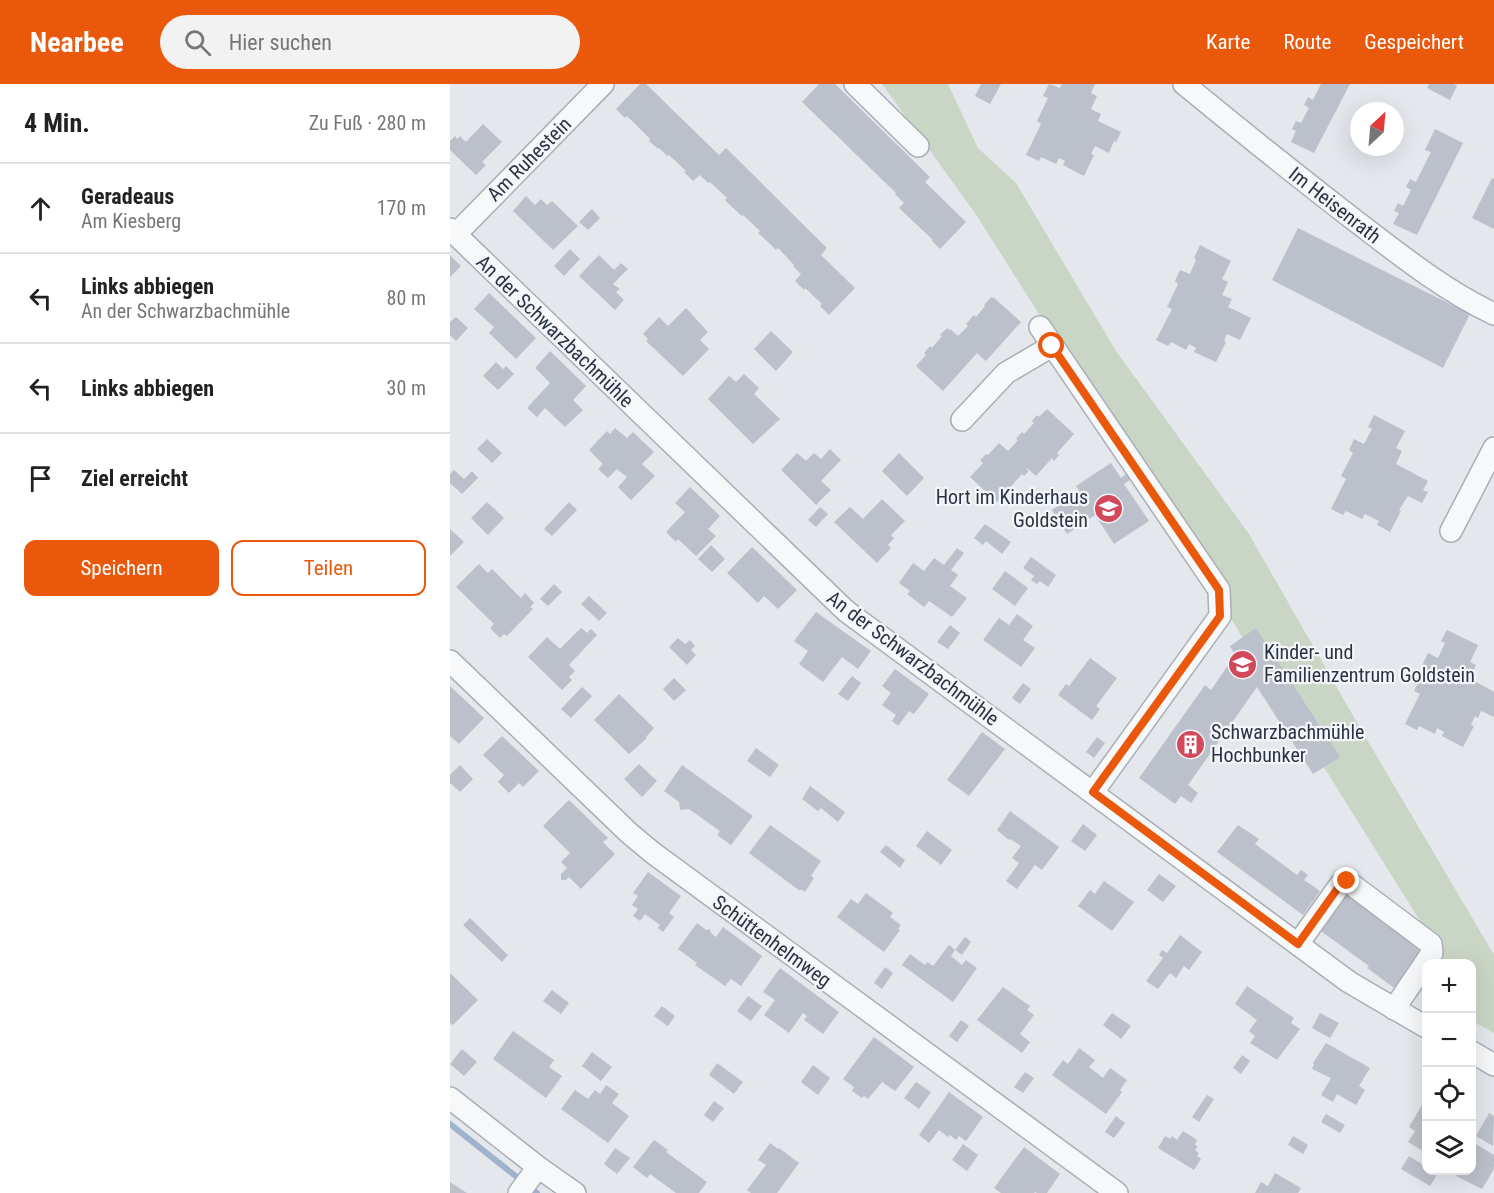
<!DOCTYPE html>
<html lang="de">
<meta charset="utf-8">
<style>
body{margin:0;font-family:"Roboto Condensed",sans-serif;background:#f2f2f2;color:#222}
.controls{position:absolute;right:18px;bottom:18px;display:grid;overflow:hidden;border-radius:12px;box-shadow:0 6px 24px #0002}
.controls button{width:54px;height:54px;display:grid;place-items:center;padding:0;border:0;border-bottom:2px solid #e0e0e0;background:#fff;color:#222;font:30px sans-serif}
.compass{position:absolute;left:900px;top:18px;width:54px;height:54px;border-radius:50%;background:#fff;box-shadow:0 6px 24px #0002;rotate:26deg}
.stop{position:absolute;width:18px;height:18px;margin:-14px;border:4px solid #ea580c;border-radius:50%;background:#fff}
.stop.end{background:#ea580c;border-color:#fff;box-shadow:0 2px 6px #0008}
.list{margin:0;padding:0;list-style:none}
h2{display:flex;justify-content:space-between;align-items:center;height:78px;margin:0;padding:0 24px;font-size:26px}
h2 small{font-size:20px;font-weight:400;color:#767676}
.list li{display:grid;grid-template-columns:39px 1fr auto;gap:18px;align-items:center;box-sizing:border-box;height:90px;padding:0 24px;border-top:2px solid #e0e0e0}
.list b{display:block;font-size:22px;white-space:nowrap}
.list p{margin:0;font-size:20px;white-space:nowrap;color:#767676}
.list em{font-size:20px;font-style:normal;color:#767676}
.actions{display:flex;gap:12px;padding:18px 24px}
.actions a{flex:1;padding:14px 0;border:2px solid #ea580c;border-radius:12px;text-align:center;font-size:21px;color:#ea580c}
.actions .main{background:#ea580c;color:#fff}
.icon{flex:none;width:33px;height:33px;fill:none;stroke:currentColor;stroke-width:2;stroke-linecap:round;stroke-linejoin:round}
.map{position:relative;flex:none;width:1044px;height:1109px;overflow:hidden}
header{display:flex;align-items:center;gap:36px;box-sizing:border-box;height:84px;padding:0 30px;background:#ea580c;color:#fff}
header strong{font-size:28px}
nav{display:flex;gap:33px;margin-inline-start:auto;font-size:21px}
.search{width:420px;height:54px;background:#f2f2f2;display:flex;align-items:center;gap:15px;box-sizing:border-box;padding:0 21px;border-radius:33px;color:#767676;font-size:22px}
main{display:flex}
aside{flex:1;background:#fff}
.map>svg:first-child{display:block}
</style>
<header>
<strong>Nearbee</strong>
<div class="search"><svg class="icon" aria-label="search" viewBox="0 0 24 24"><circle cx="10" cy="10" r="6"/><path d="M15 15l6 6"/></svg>Hier suchen</div>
<nav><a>Karte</a><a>Route</a><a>Gespeichert</a></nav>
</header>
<main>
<aside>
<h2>4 Min.<small>Zu Fuß · 280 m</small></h2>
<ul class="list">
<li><svg class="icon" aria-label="ahead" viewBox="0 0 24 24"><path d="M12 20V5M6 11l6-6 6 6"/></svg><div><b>Geradeaus</b><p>Am Kiesberg</p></div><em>170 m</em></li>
<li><svg class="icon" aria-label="left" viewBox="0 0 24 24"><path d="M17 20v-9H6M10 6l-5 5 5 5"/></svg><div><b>Links abbiegen</b><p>An der Schwarzbachmühle</p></div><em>80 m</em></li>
<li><svg class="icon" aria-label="left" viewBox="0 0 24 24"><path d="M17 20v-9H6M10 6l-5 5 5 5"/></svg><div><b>Links abbiegen</b></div><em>30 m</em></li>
<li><svg class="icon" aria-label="arrive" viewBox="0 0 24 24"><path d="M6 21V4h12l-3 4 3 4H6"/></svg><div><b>Ziel erreicht</b></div></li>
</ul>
<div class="actions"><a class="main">Speichern</a><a>Teilen</a></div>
</aside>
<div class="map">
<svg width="1044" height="1109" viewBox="0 0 1044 1109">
<rect width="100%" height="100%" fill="#e4e7ec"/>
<path fill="#c9d6c5" d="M432,0H498L528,64L566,99L666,267L799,450L906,637L1044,871V949L1022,937V880L977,879L987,864L758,498L527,132Z"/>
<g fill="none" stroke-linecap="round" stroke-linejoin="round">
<path stroke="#9fb4cc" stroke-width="6" d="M0,1040L87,1109"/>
</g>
<path fill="#bbc0ca" d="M190,0H196L269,71L276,64L377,164L371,171L405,204L379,231L370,222L372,220L355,204L354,206L345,197L351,190L343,182L344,181L328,164L326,166L317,157L308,149L310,147L293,131L292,132L283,124L275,116L277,114L260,98L258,99L250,91L243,97L234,88L236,87L219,71L217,72L209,64L208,65L199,57L200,55L177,32L175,34L166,25Z
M369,0H385L480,93L475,98L516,138L490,165L482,157L483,156L449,124L454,119L445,110L446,109L352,18Z
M531,0H551L540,20L525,12Z
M599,0L610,4L612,0H645L641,9L647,12L641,25L651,30L648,37L671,48L666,58L664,57L659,69L645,62L641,70L644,71L634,92L613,81L615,77L609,74L606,80L591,73L589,77L576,71L591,40L587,37L598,14L593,12Z
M871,0H900L864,69L841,58L846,47L842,45L846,37L851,39L859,24L854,21L858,13L863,16Z
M979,0H1004L1007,2L1000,16L977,4Z
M33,40L52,58L32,78L36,81L26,91L0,66V57L5,52L7,55L10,52L16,58Z
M985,45L1013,59L967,151L943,140L949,129L944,127L948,119L953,122L961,106L956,103L960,95L966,98L981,68L975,66Z
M1042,94L1044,95V145L1022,134Z
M76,112L85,121L91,115L97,121L102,117L128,142L103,166L63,127Z
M142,125L150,134L138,146L129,138Z
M848,144L1020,230L993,284L822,196Z
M750,161L781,177L772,195L778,198L772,211L782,215L778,223L801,234L790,256L777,250L774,257L776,258L766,278L744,268L746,264L739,260L736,266L721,258L718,262L706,256L722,225L717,223L728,200L725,197L730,186L740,190L746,176L744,174Z
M120,165L130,175L114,192L104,182Z
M0,171L11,182L0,193Z
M149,171L164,186L171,179L178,185L163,200L170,205L166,208L174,216L165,226L129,192Z
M39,209L86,254L66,275L39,249L44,243L24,225Z
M541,213L543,214V213L571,238L536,277L527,269L493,307L466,282L476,271L474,269L480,262L482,264L492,252L490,251L497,244L499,246L500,245L508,252L518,242L516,240L524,231L526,233L535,222L534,221Z
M236,224L258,248L250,256L259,265L233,292L196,257L198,255L193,250L209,233L218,242Z
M6,233L18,244L6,257L0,251V238Z
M321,247L343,268L326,287L304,265Z
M100,267L136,302L123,316L133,326L115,343L95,324L87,333L77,324L100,299L85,284Z
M46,278L53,285L56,282L64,290L48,306L33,292Z
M294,290L309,304L304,310L330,335L303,360L258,315L279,292L286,298Z
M597,325L624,350L607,369L609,371L604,377L602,374L586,392L577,384L576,385L579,387L574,392L572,390L547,418L520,393L533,379L530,376L536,370L538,371L549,359L558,367L568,356L566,355L572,348L574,350L584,339L582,337L587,331L589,333Z
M924,331L955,347L946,364L952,367L946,380L978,397L973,406L978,408L972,419L958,412L949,426L951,427L940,448L927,441L929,437L915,430L912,435L896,427L893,431L881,425L896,395L891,392L903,369L899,366L904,355L914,360L922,345L918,343Z
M165,344L177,354L183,348L204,368L192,380L205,392L181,416L168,403L177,393L167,385L158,394L148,385L153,380L139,366L157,347L160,350Z
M37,355L52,369L42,379L27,365Z
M380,365L391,376L371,397L381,406L366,421L331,386L347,369L356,377L364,369L371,375Z
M449,369L474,394L457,412L432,387Z
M661,379L671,394L676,390L680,396L674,400L699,437L664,460L645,431L617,450L602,426L630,408L626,402Z
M4,386L14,395L22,387L28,394L12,410L0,399V390Z
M240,403L270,432L258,445L266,452L246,472L228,455L226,458L216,448L235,428L225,419Z
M432,415L455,437L441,451L444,454L438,461L441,464L427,479L384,438L400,423L413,435Z
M37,418L54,434L38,451L21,434Z
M119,418L127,426L102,452L94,445Z
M370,423L378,430L366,443L358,436Z
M535,440L561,458L552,470L536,457L533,461L524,454Z
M0,445L14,458L0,472Z
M261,461L275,475L262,488L248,475Z
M302,463L347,506L328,525L314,512L308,519L277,489Z
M507,464L514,469L501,486L508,491L500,502L517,514L502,533L479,517L474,523L457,510L460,507L449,499L463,479L474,487L484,474L494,481Z
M581,473L606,491L598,503L590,497L587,500L581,496L584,492L573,484Z
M29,480L38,489L42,485L71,514L75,509L84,519L80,523L83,525L57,552L54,550L50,554L40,544L44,540L6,503Z
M555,487L578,504L565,522L542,505Z
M104,500L112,508L98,522L90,515Z
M139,512L157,529L149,537L131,520Z
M366,528L421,567L408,585L392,573L373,598L349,580L358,567L344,557Z
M567,530L583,542L573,556L585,564L571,583L533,556L549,534L559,541Z
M500,541L510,549L498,565L487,558Z
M131,544L137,549L141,545L147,551L119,581L125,587L119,593L122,596L112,606L78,573L97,553L110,565Z
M806,544L890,673L863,690L807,603L738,701L748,709L741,719L731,712L725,720L689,694L755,601L761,606L785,571L780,562Z
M997,546L1028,561L1020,578L1026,581L1019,594L1044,608V633L1031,627L1028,634L1025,632L1021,641L1024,642L1013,663L992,652L994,648L987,644L985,650L969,642L967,646L955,640L970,610L964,607L976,584L972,582L978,569L988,574L995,559L991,557Z
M228,554L235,560L240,556L245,562L241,566L246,571L237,581L219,563Z
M640,574L667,594L646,622L650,625L642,636L608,611L616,600L619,602Z
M445,585L479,610L464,630L459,627L448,642L442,637L446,631L432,621L441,609L432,602Z
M402,592L411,599L398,617L388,610Z
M224,594L236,606L224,617L213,605Z
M573,599L581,605L570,620L562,614Z
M0,602L34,634L9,660L0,652Z
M132,603L142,612L121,634L111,625Z
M169,610L204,644L196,653L197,654L179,670L144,636Z
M532,648L555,665L519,712L497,696Z
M52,652L89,687L73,703L69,699L59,709L48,698L54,691L33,671Z
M647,653L655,659L644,674L636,668Z
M306,664L329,681L320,693L297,677Z
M189,680L207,697L192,713L174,695Z
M10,681L23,695L10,708L0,699V691Z
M232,681L303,732L281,761L267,751L270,747L239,725L230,726L229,718L214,707Z
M360,702L395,728L388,738L371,724L368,727L352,715Z
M119,716L158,754L153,758L165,770L131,805L119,793L116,796H111V790L117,784L111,778L120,769L93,742Z
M560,727L609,763L592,786L585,781L567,805L556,797L569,779L562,774L571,762L560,755L559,756L547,746Z
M633,740L647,751L635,767L621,757Z
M320,741L371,777L361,792L364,794L355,808L351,805L350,807L299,769Z
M788,741L809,755L805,760L847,791L851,786L858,791L854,796L870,807L853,831L767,768Z
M477,747L502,766L491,781L466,762Z
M436,761L455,776L450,784L430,768Z
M198,788L231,812L219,829L224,833L213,848L208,844L210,841L195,830L190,837L183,832L188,825L182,821L188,812L183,809Z
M709,790L726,802L713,818L697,806Z
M654,797L684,818L662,847L628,822L640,806L645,810Z
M896,808L976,867L947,906L917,884L919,882L868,845Z
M416,809L443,829L440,833L451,841L448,845L450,846L434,868L387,833L401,815L408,820Z
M20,834L58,871L52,878L13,841Z
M247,839L256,846L260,845L261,849L266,853L273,843L312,872L291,902L281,895L275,902L245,881L247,879L228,865Z
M730,851L752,868L739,886L734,882L726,894L720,889L708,905L696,897L713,874L709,871L712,866L717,869Z
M515,853L521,858L512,871L505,866Z
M499,861L505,866L501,872L512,881L516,876L527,884L503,918L452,881L460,870L475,881L477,878L483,882Z
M435,883L443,889L432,905L424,899Z
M330,884L389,928L373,950L354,936L357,932L353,929L339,949L314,931L325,916L313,908Z
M0,889L28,916L3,941L0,939Z
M797,902L844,934L841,939L850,945L827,976L800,959L805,952L799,947L807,936L785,920Z
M553,903L580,922L577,926L584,931L570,950L580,958L572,969L527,936Z
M102,906L119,919L111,930L93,917Z
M298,912L312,922L301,937L287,927Z
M212,922L225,932L218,942L204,932Z
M662,929L681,942L671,955L653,941Z
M870,929L889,939L880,954L862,944Z
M511,936L519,942L507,958L499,952Z
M63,947L104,976L99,983L112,992L96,1014L43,975Z
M424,953L464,983L445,1007L432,998L418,1015L414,1012L412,1014L402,1007L404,1003L393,995Z
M876,959L920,984L909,1002L915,1006L906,1021L887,1010L883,1018L871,1011L881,994L862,985L864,980L863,979Z
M629,964L645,976L639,983L653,994L660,984L677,996L670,1006L672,1008L656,1030L602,991L613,976L618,980Z
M12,965L27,978L14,992L0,980Z
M142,968L162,983L151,997L132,982Z
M792,971L800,977L791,990L783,984Z
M267,979L293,998L284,1010L259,991Z
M363,981L380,994L368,1011L351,998Z
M575,988L584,994L573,1009L564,1003Z
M466,998L481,1008L469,1025L454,1014Z
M156,1001L169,1010L162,1019L179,1032L158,1059L111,1025L125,1006L138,1015L145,1006L150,1010Z
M499,1008L533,1033L516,1057L509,1052L506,1056L500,1051L498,1053L489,1046L479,1059L469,1051Z
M757,1011L764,1015L749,1038L742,1033Z
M976,1014V1069L958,1058L965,1047L959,1043Z
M264,1017L274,1024L263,1038L254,1031Z
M1039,1029L1044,1032L1043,1062L1026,1052Z
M876,1030L895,1041L890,1049L871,1038Z
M666,1032L675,1039L664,1054L655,1048Z
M733,1047L747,1056L745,1061L748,1062L745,1066L749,1069L747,1072L751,1075L744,1086L708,1064L715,1052L720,1055L722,1052L727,1056Z
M843,1052L858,1061L853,1070L838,1061Z
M204,1056L218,1066L216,1068L257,1098L249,1109H226L200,1090L197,1094L183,1083Z
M320,1059L328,1065L329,1064L349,1079L327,1109H301L297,1106L316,1081L308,1076Z
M1024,1059L1044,1071V1082L1043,1084L1044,1085L1032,1105L1006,1092L1009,1086H1022V1064Z
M513,1060L528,1071L517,1087L502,1076Z
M574,1063L610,1090L597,1109H587L585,1108L584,1109H551L544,1104Z
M165,1064L180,1074L167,1090L154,1080Z
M959,1072L976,1083V1086H983L988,1089L980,1102L951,1085Z
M825,1089L851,1104L848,1109H805L811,1098L818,1102Z
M0,1098L17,1109H0Z"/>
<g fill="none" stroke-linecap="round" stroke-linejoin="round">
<defs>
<path id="minor" d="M405,0L468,62
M734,0C790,46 846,91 903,135C949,170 992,205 1044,230
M0,145L396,527L899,898L976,943
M6,150L153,0
M590,243L769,506L770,532L643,708
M512,336L556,289L602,262
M1001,447L1044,364
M0,577L179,749L203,769L667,1109
M848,860L890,801L897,797L981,860L982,869L944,925
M1022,968L1044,981
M0,1014L88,1083L125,1109
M69,1109L88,1083"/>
</defs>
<use href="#minor" stroke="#a9aeb7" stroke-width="24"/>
<use href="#minor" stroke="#f7f8fa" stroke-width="21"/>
</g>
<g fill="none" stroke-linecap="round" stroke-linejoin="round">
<path stroke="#ea580c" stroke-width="8" d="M602,262L769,506L770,532L643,708L848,860L890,801L897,797"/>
</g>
<defs>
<symbol id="school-disc" viewBox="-11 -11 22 22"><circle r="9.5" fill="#d1495b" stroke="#f4f6f9"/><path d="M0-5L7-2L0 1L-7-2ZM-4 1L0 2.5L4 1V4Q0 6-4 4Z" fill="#fff"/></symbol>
<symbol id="building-disc" viewBox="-11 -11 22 22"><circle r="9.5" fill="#d1495b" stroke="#f4f6f9"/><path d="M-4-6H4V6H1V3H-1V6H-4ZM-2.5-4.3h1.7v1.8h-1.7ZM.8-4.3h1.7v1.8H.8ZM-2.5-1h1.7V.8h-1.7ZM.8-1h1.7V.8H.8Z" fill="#fff"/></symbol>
</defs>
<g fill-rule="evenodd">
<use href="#school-disc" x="642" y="408" width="33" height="33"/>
<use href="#school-disc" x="776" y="564" width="33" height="33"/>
<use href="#building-disc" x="724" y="644" width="33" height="33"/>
</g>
<g text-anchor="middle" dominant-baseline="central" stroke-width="4.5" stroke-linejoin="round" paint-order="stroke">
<g font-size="20" fill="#2b3445" stroke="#f4f6f9">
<text transform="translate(79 75) rotate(-45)">Am Ruhestein</text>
<text transform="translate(885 121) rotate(38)">Im Heisenrath</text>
<text transform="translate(105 247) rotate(44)">An der Schwarzbachmühle</text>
<text transform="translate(463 574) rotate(37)">An der Schwarzbachmühle</text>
<text transform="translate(322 857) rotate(36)">Schüttenhelmweg</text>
</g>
<g font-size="20" fill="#2b3445" stroke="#f4f6f9" text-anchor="start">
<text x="638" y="413" text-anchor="end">Hort im Kinderhaus<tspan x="638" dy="23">Goldstein</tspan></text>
<text x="814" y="568">Kinder- und<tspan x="814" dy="23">Familienzentrum Goldstein</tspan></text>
<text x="761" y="648">Schwarzbachmühle<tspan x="761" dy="23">Hochbunker</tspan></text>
</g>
</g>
</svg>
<div class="controls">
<button>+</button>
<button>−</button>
<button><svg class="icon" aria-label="locate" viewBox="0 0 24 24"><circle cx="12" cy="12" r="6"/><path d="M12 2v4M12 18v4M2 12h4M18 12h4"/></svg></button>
<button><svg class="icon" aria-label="layers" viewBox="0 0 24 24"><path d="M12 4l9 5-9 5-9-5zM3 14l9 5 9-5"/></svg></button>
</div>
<svg class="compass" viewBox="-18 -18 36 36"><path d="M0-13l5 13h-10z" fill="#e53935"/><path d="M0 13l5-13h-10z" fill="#767676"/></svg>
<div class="stop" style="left:602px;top:262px"></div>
<div class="stop end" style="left:897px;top:797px"></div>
</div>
</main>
